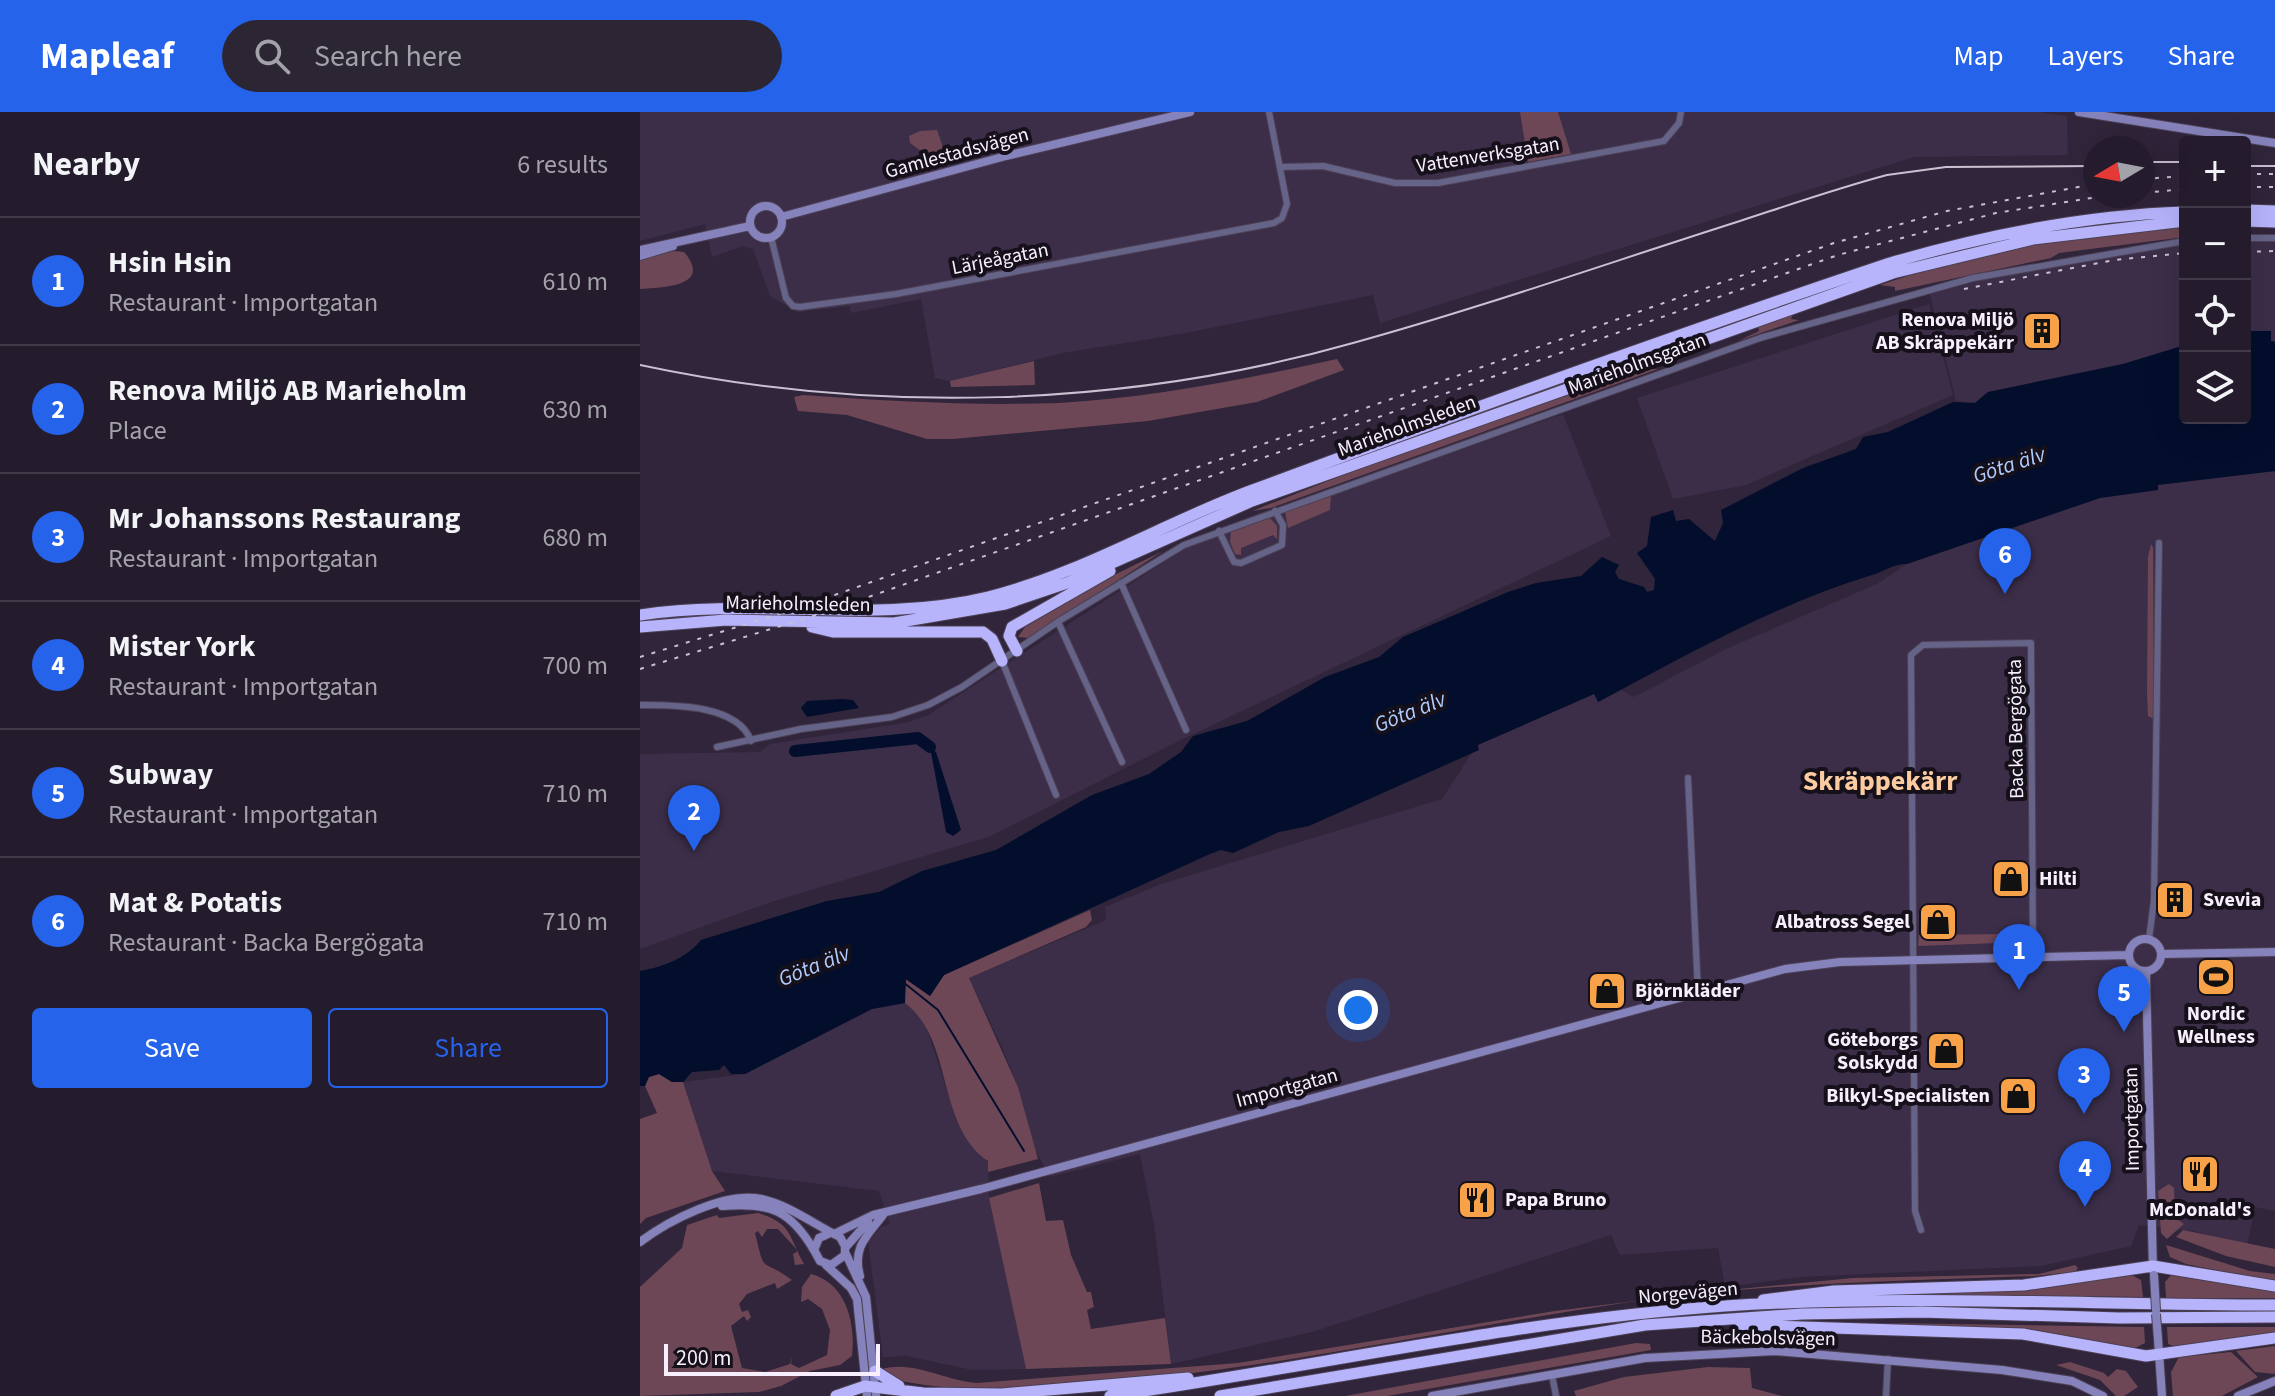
<!DOCTYPE html>
<meta charset="utf-8">
<style>
body{margin:0;font-family:"Source Sans 3",sans-serif;background:#2c2534;color:#f1f3f6}
.controls{position:absolute;right:24px;top:24px;display:grid;overflow:hidden;border-radius:8px;box-shadow:0 8px 32px #0002}
.controls button{width:72px;height:72px;display:grid;place-items:center;padding:0;border:0;border-bottom:2px solid #413a48;background:#241c2c;color:#f1f3f6;font:40px sans-serif}
.compass{position:absolute;left:1443px;top:24px;width:72px;height:72px;border-radius:50%;background:#241c2c;box-shadow:0 8px 32px #0002;rotate:260deg}
.scale{position:absolute;left:24px;bottom:20px;width:216px;box-sizing:border-box;padding-left:8px;border:4px solid #f7effe;border-top:0;font-size:22px;line-height:28px;white-space:nowrap;color:#f7effe;-webkit-text-stroke:6px #15101a;paint-order:stroke}
.you{position:absolute;left:718px;top:898px;width:28px;height:28px;margin:-20px;border:6px solid #fff;border-radius:50%;background:#1a73e8;box-shadow:0 0 0 12px #1a73e833}
.badge{display:grid;place-items:center;width:52px;height:52px;border-radius:50%;background:#2563eb;color:#fff;font-size:26px;font-weight:700}
.pin{position:absolute;translate:-50% -66px;filter:drop-shadow(0 2px 4px #0008)}
.pin::after{content:'';position:absolute;top:42px;width:28px;height:24px;background:inherit;clip-path:polygon(0 0,100% 0,50% 100%)}
.list{margin:0;padding:0;list-style:none}
h2{display:flex;justify-content:space-between;align-items:center;height:104px;margin:0;padding:0 32px;font-size:34px}
h2 small{font-size:26px;font-weight:400;color:#a3a1a9}
.list li{display:grid;grid-template-columns:52px 1fr auto;gap:24px;align-items:center;box-sizing:border-box;height:128px;padding:0 32px;border-top:2px solid #413a48}
.list b{display:block;font-size:30px;white-space:nowrap}
.list p{margin:0;font-size:26px;white-space:nowrap;color:#a3a1a9}
.list em{font-size:26px;font-style:normal;color:#a3a1a9}
.actions{display:flex;gap:16px;padding:24px 32px}
.actions a{flex:1;padding:18px 0;border:2px solid #2563eb;border-radius:8px;text-align:center;font-size:28px;color:#2563eb}
.actions .main{background:#2563eb;color:#fff}
.icon{flex:none;width:44px;height:44px;fill:none;stroke:currentColor;stroke-width:2;stroke-linecap:round;stroke-linejoin:round}
.map{position:relative;flex:none;width:1635px;height:1284px;overflow:hidden}
header{display:flex;align-items:center;gap:48px;box-sizing:border-box;height:112px;padding:0 40px;background:#2563eb;color:#fff}
header strong{font-size:38px}
nav{display:flex;gap:44px;margin-inline-start:auto;font-size:28px}
.search{width:560px;height:72px;background:#2c2534;display:flex;align-items:center;gap:20px;box-sizing:border-box;padding:0 28px;border-radius:44px;color:#a3a1a9;font-size:30px}
main{display:flex}
aside{flex:1;background:#241c2c}
.map>svg:first-child{display:block}
</style>
<header>
<strong>Mapleaf</strong>
<div class="search"><svg class="icon" aria-label="search" viewBox="0 0 24 24"><circle cx="10" cy="10" r="6"/><path d="M15 15l6 6"/></svg>Search here</div>
<nav><a>Map</a><a>Layers</a><a>Share</a></nav>
</header>
<main>
<aside>
<h2>Nearby<small>6 results</small></h2>
<ul class="list">
<li><span class="badge">1</span><div><b>Hsin Hsin</b><p>Restaurant · Importgatan</p></div><em>610 m</em></li>
<li><span class="badge">2</span><div><b>Renova Miljö AB Marieholm</b><p>Place</p></div><em>630 m</em></li>
<li><span class="badge">3</span><div><b>Mr Johanssons Restaurang</b><p>Restaurant · Importgatan</p></div><em>680 m</em></li>
<li><span class="badge">4</span><div><b>Mister York</b><p>Restaurant · Importgatan</p></div><em>700 m</em></li>
<li><span class="badge">5</span><div><b>Subway</b><p>Restaurant · Importgatan</p></div><em>710 m</em></li>
<li><span class="badge">6</span><div><b>Mat &amp; Potatis</b><p>Restaurant · Backa Bergögata</p></div><em>710 m</em></li>
</ul>
<div class="actions"><a class="main">Save</a><a>Share</a></div>
</aside>
<div class="map">
<svg width="1635" height="1284" viewBox="0 0 1635 1284">
<rect width="100%" height="100%" fill="#30253a"/>
<path fill="#3c2e49" d="M0,0H1399L1427,4L1428,43L1274,45L740,211L733,183L546,221L423,241L310,269L295,266L281,187L211,201L210,194L158,200L130,184L113,137L103,134L72,145L65,112L0,129Z
M1605,128H1635V230L1631,229V220L1605,219Z
M1545,131V233L1483,252L1348,280L1335,291L1316,289L1289,179L1362,162Z
M1289,192L1313,283L1106,373L1033,387L997,286Z
M923,302L971,424L545,626L348,725L131,790L0,837V642L120,640L130,632L269,610L288,603L551,433Z
M1635,359V1099L1615,1095L1607,1134L1553,1119L1499,1113L1491,1134L1400,1154L1161,1165L1085,1175L1078,1136L980,1143L971,1123L672,1220L531,1252L514,1112L500,1042L410,1065L394,1036L378,975L362,935L329,866L466,808L465,795L521,772L802,687L837,633L955,582L959,590L981,578L994,585L1086,537L1237,472L1267,452L1460,386L1518,378L1517,373Z
M265,891L282,903L310,987L348,1050L349,1086L386,1257L332,1258L267,1244L243,1245L229,1137V1129L241,1115L250,1112L239,1079L72,1059L43,970L105,962L232,897Z"/>
<path fill="#6d4755" d="M880,0H918L931,42L888,50Z
M297,18L305,41L286,53L281,39L270,31L269,24L280,19Z
M1545,115V125L1419,141L1411,146L1255,179V175L1240,173C1338,140 1441,118 1545,115Z
M34,139L44,140C74,175 21,175 0,177V147Z
M1154,200L1151,207L1159,208L1098,229L1119,219L1118,215L1018,250L1010,257H1018L631,396L612,399L746,346Z
M697,247L704,258L617,290L508,309L313,327H287L207,303L158,299L154,285L163,283C248,289 334,294 419,291C512,286 606,267 697,247Z
M394,249L395,273L311,275L310,269Z
M691,383L690,398L648,416L645,400Z
M630,406L637,414V427L633,423L601,436V443L595,442L590,430L591,419Z
M578,412L523,439L389,526L378,525L385,515L468,466Z
M1511,432L1513,436L1514,607L1508,604L1507,581L1508,445Z
M450,798L452,808L446,815L329,866L378,975L398,1047L348,1060V1049C296,1014 314,928 265,891V867L290,884L304,863Z
M1369,822L1379,823L1384,830L1278,834L1279,823Z
M19,962L32,970H43L72,1059L85,1079L6,1106L0,1112V1007L17,1001L5,974L8,965Z
M399,1071L406,1109L423,1108L431,1143L447,1180H451L454,1195L447,1198L451,1217L525,1206L531,1252L386,1257L349,1086Z
M1529,1072L1534,1076L1535,1105L1544,1112L1527,1127L1521,1121L1518,1079Z
M118,1101C153,1112 148,1124 164,1152L155,1153L153,1142L158,1139L138,1117H127L122,1125L118,1119L115,1121C126,1165 119,1144 152,1168L137,1177L135,1171L107,1182L99,1192L102,1200L108,1198L111,1205L107,1209L104,1204L91,1214L102,1256L125,1260L150,1252L152,1245L151,1252L159,1256L187,1243L190,1218L182,1197L168,1187L161,1190L162,1175L171,1162C206,1171 216,1211 212,1244L200,1253L170,1259L141,1274L119,1280L0,1284V1175L42,1136L47,1113L77,1103L79,1106Z
M1543,1118L1635,1137V1155L1586,1144L1536,1125Z
M1526,1133L1610,1159L1635,1162V1170L1546,1152L1530,1145Z
M1435,1153L1438,1156L1435,1160L1394,1164C1257,1169 1119,1171 983,1191C808,1217 635,1257 458,1271C387,1276 318,1283 247,1266L242,1257C274,1248 305,1269 337,1271L598,1251L915,1199L1068,1180L1213,1166L1399,1162Z
M1490,1162L1501,1168L1503,1185L1257,1183L1387,1178Z
M1532,1162L1635,1178V1186H1526L1525,1170Z
M1248,1211L1504,1215L1505,1231L1493,1237L1397,1221Z
M1527,1215H1635V1223L1533,1234L1528,1232Z
M996,1231L1010,1232L1011,1238L747,1284H705Z
M1635,1234V1262L1615,1260L1596,1239Z
M1591,1240L1618,1265L1582,1284H1533L1531,1260L1539,1245Z
M1430,1250L1464,1261L1468,1265L1477,1257L1486,1259L1498,1275L1484,1284H1476L1460,1268L1416,1253Z
M1068,1255L1110,1256L1112,1276L1142,1284H936L934,1279L984,1265Z"/>
<path fill="#030e2d" d="M1605,219H1631V229L1635,230V359L1518,373V378L1460,386L1267,452C1252,452 1246,459 1232,463C1136,492 1047,543 958,590L954,582L838,633L839,638L669,714L639,720L593,741L581,738L570,742L304,863L290,884L266,867L265,891L232,897L105,962H91L84,953L79,958L52,960L43,970H32L19,962L9,965L5,974H0V859C22,855 46,847 61,828L187,789L239,780L282,759L356,738L452,683L509,662L541,640L553,624L607,609L685,565L739,545L763,525L868,480L896,471L941,464L962,445L979,453L975,460L979,467L1004,475L1007,480L1014,478L1015,467L997,441L1007,434L1011,405L1033,398L1036,409L1049,407L1075,429L1083,411L1081,398L1163,356L1216,337L1223,325L1248,320L1313,290L1335,291L1348,280L1483,252L1545,233V306H1605Z
M203,587L213,588L219,596L167,605L161,596L167,589Z
M290,635L296,640L321,718L313,724L306,720Z"/>
<g fill="none" stroke-linecap="round" stroke-linejoin="round">
<path stroke="#030e2d" stroke-width="2" d="M263,870L298,898L384,1039"/>
<path stroke="#030e2d" stroke-width="12" d="M155,639L278,626L290,635"/>
<defs>
<path id="street" d="M641,55L683,54L755,71H798L1024,29L1039,11L1041,0
M131,125L146,186L153,194L160,195L256,182L634,111L642,106L647,92L629,0
M1605,126H1635
M579,419L594,450L601,451L642,433L643,413L635,399
M481,471L546,618
M418,510L482,650
M362,549L416,683
M0,593C32,593 98,592 111,629
M77,635L161,617L252,605L288,593L322,575L419,509L544,433L1120,226L1333,166L1545,129
M1048,666L1058,881
M1509,827L1514,788L1519,431
M1281,1118L1275,1099L1271,543L1283,533L1391,531L1393,845
M912,1263L916,1284
M1246,1284L1248,1247"/>
<path id="secondary" d="M1439,0L1635,31
M110 110a16 16 0 1 1 32 0a16 16 0 1 1-32 0Z
M141,105L366,44L550,0
M0,138L110,114
M0,144L33,134
M1489 843a16 16 0 1 1 32 0a16 16 0 1 1-32 0Z
M1522,842L1635,840
M1506,859L1513,1159
M82,1094C130,1090 151,1098 175,1140
M194,1122L233,1103L341,1077L1145,857L1200,850L1489,843
M0,1130C28,1109 85,1079 121,1087C149,1093 175,1113 200,1125L205,1134V1143L191,1153L180,1149L174,1138L179,1126L188,1122
M205,1136L228,1110
M205,1140L226,1185L236,1284
M186,1153L211,1176L217,1187L227,1284
M220,1164C212,1135 227,1124 243,1103
M1518,1227L1522,1284
M792,1284L1005,1246L1135,1239L1362,1258L1432,1269L1463,1284
M1598,1284L1635,1269"/>
<path id="highway" d="M1605,98L1635,99
M1605,109L1635,110
M0,503C116,485 233,513 348,485C440,462 522,412 610,379C822,300 1035,223 1250,151C1346,123 1444,103 1545,100
M0,515L86,508L254,511L365,492L427,471L612,389L1253,161L1393,127L1545,109
M172,515L193,520H343L352,527L362,549
M377,539L369,524L372,515L470,459
M1123,1188L1194,1179L1384,1173L1513,1154L1635,1174
M1101,1213L1383,1222L1506,1244L1635,1226
M235,1259L259,1274
M196,1284L225,1274L283,1281L362,1282L548,1266
M470,1284C675,1255 879,1208 1085,1194C1268,1182 1452,1193 1635,1193
M580,1284L1005,1213L1162,1202L1281,1200L1479,1206L1635,1205"/>
</defs>
<use href="#street" stroke="#4c4155" stroke-width="8"/>
<use href="#secondary" stroke="#4c4155" stroke-width="10"/>
<use href="#highway" stroke="#4c4155" stroke-width="13"/>
<use href="#street" stroke="#656388" stroke-width="6"/>
<use href="#secondary" stroke="#8683bc" stroke-width="8"/>
<use href="#highway" stroke="#b7b4fc" stroke-width="11"/>
<path stroke="#c9c0d1" stroke-width="2" d="M1503,50H1545
M1605,54H1635
M0,253C234,303 483,296 713,231C843,195 971,150 1100,109C1149,93 1198,76 1247,63L1306,55L1455,54"/>
<path stroke="#c9c0d1" stroke-width="2" stroke-dasharray="4 8" stroke-linecap="butt" d="M1605,62H1635
M1503,67L1545,64
M1605,75H1635
M1503,81L1545,77
M1605,140L1635,139
M1324,177L1474,148L1545,141
M0,545L152,498L1194,131L1307,99L1455,72
M0,557L183,501L1198,143L1356,101L1464,84"/>
<defs>
<path id="secondary-bridge" d="M1514,1163L1516,1198
M1516,1202L1518,1227"/>
</defs>
<use href="#secondary-bridge" stroke="#4c4155" stroke-width="10" stroke-linecap="butt"/>
<use href="#secondary-bridge" stroke="#8683bc" stroke-width="8"/>
</g>
<defs>
<symbol id="building-square" viewBox="-11 -11 22 22"><rect x="-9" y="-9" width="18" height="18" rx="4" fill="#f7a148" stroke="#15101a"/><path d="M-4-6H4V6H1V3H-1V6H-4ZM-2.5-4.3h1.7v1.8h-1.7ZM.8-4.3h1.7v1.8H.8ZM-2.5-1h1.7V.8h-1.7ZM.8-1h1.7V.8H.8Z" fill="#111"/></symbol>
<symbol id="shop-square" viewBox="-11 -11 22 22"><rect x="-9" y="-9" width="18" height="18" rx="4" fill="#f7a148" stroke="#15101a"/><path d="M-5-2.5h2.3a2.7 3.5 0 0 1 5.4 0H5L5.5 6h-11ZM-1.5-2.5h3a1.5 2.3 0 0 0-3 0Z" fill="#111"/></symbol>
<symbol id="stadium-square" viewBox="-11 -11 22 22"><rect x="-9" y="-9" width="18" height="18" rx="4" fill="#f7a148" stroke="#15101a"/><path d="M0-5a6.5 5 0 1 0 0 10a6.5 5 0 1 0 0-10ZM-3.5-1.8h7v3.6h-7Z" fill="#111"/></symbol>
<symbol id="restaurant-square" viewBox="-11 -11 22 22"><rect x="-9" y="-9" width="18" height="18" rx="4" fill="#f7a148" stroke="#15101a"/><path d="M-5-6h1v4h1v-4h1v4h1v-4h1v5L-1.5 .5V6h-2V.5L-5-1ZM5-6V6H3V1.5H1.5Q1.5-4 5-6Z" fill="#111"/></symbol>
</defs>
<g fill-rule="evenodd">
<use href="#building-square" x="1380" y="197" width="44" height="44"/>
<use href="#shop-square" x="1349" y="745" width="44" height="44"/>
<use href="#building-square" x="1513" y="766" width="44" height="44"/>
<use href="#shop-square" x="1276" y="788" width="44" height="44"/>
<use href="#stadium-square" x="1554" y="843" width="44" height="44"/>
<use href="#shop-square" x="945" y="857" width="44" height="44"/>
<use href="#shop-square" x="1284" y="917" width="44" height="44"/>
<use href="#shop-square" x="1356" y="962" width="44" height="44"/>
<use href="#restaurant-square" x="1538" y="1040" width="44" height="44"/>
<use href="#restaurant-square" x="815" y="1066" width="44" height="44"/>
</g>
<g text-anchor="middle" dominant-baseline="central" stroke-width="8" stroke-linejoin="round" paint-order="stroke">
<g font-size="20" fill="#f7effe" stroke="#15101a">
<text transform="translate(317 41) rotate(-15)">Gamlestadsvägen</text>
<text transform="translate(848 43) rotate(-9)">Vattenverksgatan</text>
<text transform="translate(360 147) rotate(-11)">Lärjeågatan</text>
<text transform="translate(997 252) rotate(-20)">Marieholmsgatan</text>
<text transform="translate(767 314) rotate(-20)">Marieholmsleden</text>
<text transform="translate(158 492) rotate(1)">Marieholmsleden</text>
<text transform="translate(1376 617) rotate(-91)">Backa Bergögata</text>
<text transform="translate(647 976) rotate(-15)">Importgatan</text>
<text transform="translate(1492 1007) rotate(-91)">Importgatan</text>
<text transform="translate(1048 1181) rotate(-5)">Norgevägen</text>
<text transform="translate(1128 1226) rotate(1)">Bäckebolsvägen</text>
</g>
<g font-size="20" font-weight="bold" fill="#f7effe" stroke="#15101a" text-anchor="end">
<text x="1374" y="208">Renova Miljö<tspan x="1374" dy="23">AB Skräppekärr</tspan></text>
<text x="1399" y="767" text-anchor="start">Hilti</text>
<text x="1563" y="788" text-anchor="start">Svevia</text>
<text x="1270" y="810">Albatross Segel</text>
<text x="995" y="879" text-anchor="start">Björnkläder</text>
<text x="1576" y="902" text-anchor="middle">Nordic<tspan x="1576" dy="23">Wellness</tspan></text>
<text x="1278" y="928">Göteborgs<tspan x="1278" dy="23">Solskydd</tspan></text>
<text x="1350" y="984">Bilkyl-Specialisten</text>
<text x="865" y="1088" text-anchor="start">Papa Bruno</text>
<text x="1560" y="1098" text-anchor="middle">McDonald's</text>
</g>
<g font-size="22" font-style="italic" fill="#b1ccfe" stroke="#15101a">
<text transform="translate(1369 353) rotate(-18)">Göta älv</text>
<text transform="translate(770 600) rotate(-22)">Göta älv</text>
<text transform="translate(174 854) rotate(-22)">Göta älv</text>
</g>
<g font-size="28" font-weight="bold" fill="#fccca0" stroke="#15101a">
<text x="1240" y="669">Skräppekärr</text>
</g>
</g>
</svg>
<div class="controls">
<button>+</button>
<button>−</button>
<button><svg class="icon" aria-label="locate" viewBox="0 0 24 24"><circle cx="12" cy="12" r="6"/><path d="M12 2v4M12 18v4M2 12h4M18 12h4"/></svg></button>
<button><svg class="icon" aria-label="layers" viewBox="0 0 24 24"><path d="M12 4l9 5-9 5-9-5zM3 14l9 5 9-5"/></svg></button>
</div>
<svg class="compass" viewBox="-18 -18 36 36"><path d="M0-13l5 13h-10z" fill="#e53935"/><path d="M0 13l5-13h-10z" fill="#a3a1a9"/></svg>
<div class="scale">200 m</div>
<div class="you"></div>
<div class="pin badge" style="left:1379px;top:878px">1</div>
<div class="pin badge" style="left:54px;top:739px">2</div>
<div class="pin badge" style="left:1444px;top:1002px">3</div>
<div class="pin badge" style="left:1445px;top:1095px">4</div>
<div class="pin badge" style="left:1484px;top:920px">5</div>
<div class="pin badge" style="left:1365px;top:482px">6</div>
</div>
</main>
